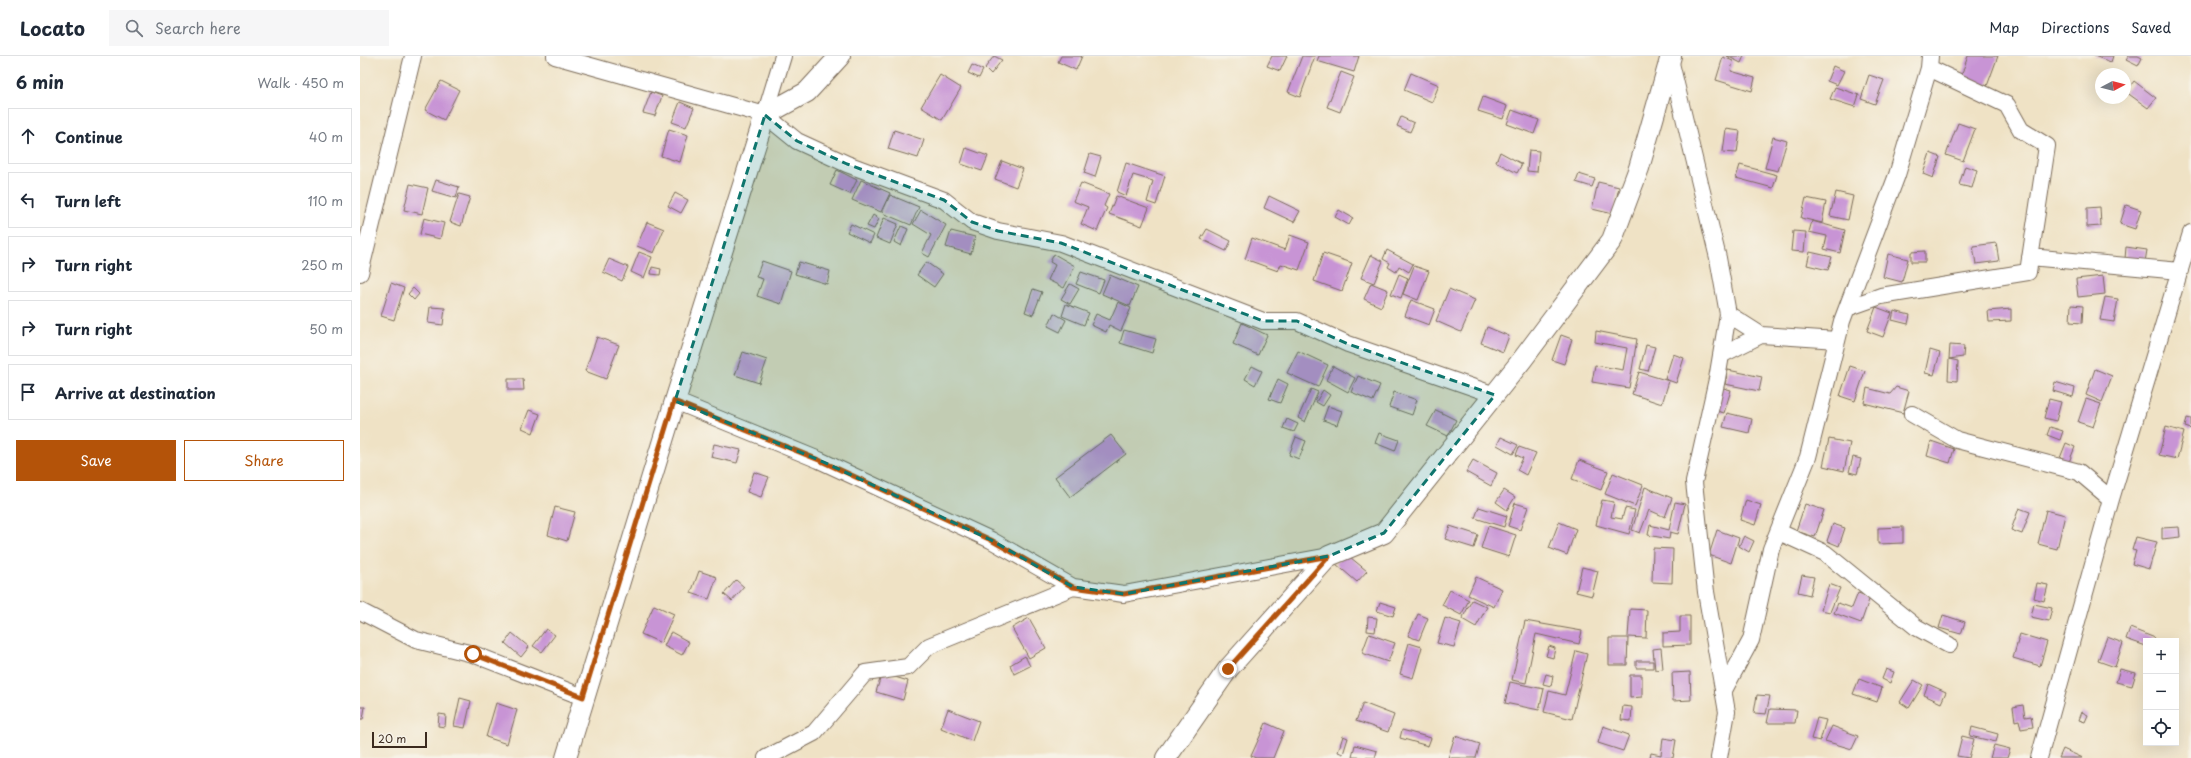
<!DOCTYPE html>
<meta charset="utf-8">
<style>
body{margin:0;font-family:"Playpen Sans",sans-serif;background:#f6f6f7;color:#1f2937}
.controls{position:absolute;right:12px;bottom:12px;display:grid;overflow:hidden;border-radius:0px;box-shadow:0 4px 16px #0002}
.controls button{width:36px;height:36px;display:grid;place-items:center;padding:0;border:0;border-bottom:1px solid #e0e1e3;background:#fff;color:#1f2937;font:20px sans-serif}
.compass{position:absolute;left:1735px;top:12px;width:36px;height:36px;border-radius:50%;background:#fff;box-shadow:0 4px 16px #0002;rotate:83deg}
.scale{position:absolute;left:12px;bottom:10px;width:55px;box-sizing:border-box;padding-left:4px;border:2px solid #3b2a1e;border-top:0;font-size:11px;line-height:14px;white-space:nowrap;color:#3b2a1e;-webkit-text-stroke:3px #f7f3e8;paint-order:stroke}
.stop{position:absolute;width:12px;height:12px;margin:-9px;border:3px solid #b45309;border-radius:50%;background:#fff}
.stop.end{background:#b45309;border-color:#fff;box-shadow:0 1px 4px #0008}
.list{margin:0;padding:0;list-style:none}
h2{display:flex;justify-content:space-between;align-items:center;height:52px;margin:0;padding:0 16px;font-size:17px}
h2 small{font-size:13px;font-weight:400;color:#747a83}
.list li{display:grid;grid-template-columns:26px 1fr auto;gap:12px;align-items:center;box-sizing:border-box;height:56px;margin:0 8px 8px;padding:0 8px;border:1px solid #e0e1e3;border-radius:0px}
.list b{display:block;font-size:15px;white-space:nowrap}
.list em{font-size:13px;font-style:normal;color:#747a83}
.actions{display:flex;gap:8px;padding:12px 16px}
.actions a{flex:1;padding:9px 0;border:1px solid #b45309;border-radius:0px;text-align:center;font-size:14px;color:#b45309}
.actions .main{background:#b45309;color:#fff}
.icon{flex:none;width:22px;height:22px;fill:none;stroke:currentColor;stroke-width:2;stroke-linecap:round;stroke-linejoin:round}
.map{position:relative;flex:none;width:1831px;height:702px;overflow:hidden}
header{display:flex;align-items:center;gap:24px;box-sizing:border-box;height:56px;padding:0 20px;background:#fff;border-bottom:1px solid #e0e1e3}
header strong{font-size:19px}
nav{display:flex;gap:22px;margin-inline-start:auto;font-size:14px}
.search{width:280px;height:36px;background:#f6f6f7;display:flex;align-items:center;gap:10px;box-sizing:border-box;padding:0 14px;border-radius:0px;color:#747a83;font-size:15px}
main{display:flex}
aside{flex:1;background:#fff}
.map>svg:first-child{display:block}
</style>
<header>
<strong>Locato</strong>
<div class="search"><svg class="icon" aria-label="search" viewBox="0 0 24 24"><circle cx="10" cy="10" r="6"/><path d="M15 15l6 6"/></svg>Search here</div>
<nav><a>Map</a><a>Directions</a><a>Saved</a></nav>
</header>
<main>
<aside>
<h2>6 min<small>Walk · 450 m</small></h2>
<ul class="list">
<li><svg class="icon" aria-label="ahead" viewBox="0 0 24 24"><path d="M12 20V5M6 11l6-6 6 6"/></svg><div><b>Continue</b></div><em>40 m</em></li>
<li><svg class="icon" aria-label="left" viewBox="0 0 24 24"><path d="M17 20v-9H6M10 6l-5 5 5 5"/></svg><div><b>Turn left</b></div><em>110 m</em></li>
<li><svg class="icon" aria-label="right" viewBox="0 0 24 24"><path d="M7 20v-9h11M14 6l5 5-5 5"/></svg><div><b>Turn right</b></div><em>250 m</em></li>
<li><svg class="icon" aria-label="right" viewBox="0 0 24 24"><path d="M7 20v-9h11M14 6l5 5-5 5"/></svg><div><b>Turn right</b></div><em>50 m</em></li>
<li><svg class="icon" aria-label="arrive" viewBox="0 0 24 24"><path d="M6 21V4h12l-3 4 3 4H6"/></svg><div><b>Arrive at destination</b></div></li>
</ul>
<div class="actions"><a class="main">Save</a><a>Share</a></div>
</aside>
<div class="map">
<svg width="1831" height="702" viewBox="0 0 1831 702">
<rect width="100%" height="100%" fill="#f7f3e8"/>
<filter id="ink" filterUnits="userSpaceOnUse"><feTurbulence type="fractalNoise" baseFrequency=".025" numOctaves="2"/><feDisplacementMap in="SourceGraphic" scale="8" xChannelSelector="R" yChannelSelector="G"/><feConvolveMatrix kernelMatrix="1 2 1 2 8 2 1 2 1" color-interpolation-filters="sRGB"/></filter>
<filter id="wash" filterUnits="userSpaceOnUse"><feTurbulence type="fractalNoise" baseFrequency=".012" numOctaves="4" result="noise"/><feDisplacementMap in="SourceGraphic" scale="16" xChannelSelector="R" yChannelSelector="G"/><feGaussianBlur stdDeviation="0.9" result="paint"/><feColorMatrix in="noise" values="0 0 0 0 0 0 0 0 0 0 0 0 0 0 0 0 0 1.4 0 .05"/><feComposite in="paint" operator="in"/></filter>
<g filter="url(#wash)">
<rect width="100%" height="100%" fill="#efe2c5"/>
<g id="blocks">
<path fill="#c894d5" d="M634,0L642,4L631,18L625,12Z
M701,0H722L716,14L698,6Z
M912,0H927L920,15L907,10Z
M942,0H955L940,41L928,36Z
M959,0H999L994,16L957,5Z
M1367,0H1384L1381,7Z
M1608,0H1638L1627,30L1601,20Z
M1734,0H1753L1751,6Z
M1769,0H1778L1782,2L1778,10L1766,4Z
M1363,1L1373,5L1371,15L1395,22L1392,35L1356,24Z
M612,9L623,14L619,22L608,17Z
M1473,10L1484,15L1477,29L1467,25Z
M981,16L994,21L980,56L967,51Z
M1051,17L1079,29L1072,46L1044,34Z
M580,19L601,32L582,64L561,51Z
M1509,19L1524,24L1515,48L1501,43Z
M81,25L99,34L84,64L65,54Z
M1774,25L1796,42L1788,52L1766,36Z
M1475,31L1499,39L1495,51L1470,43Z
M291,36L302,40L295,60L283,57Z
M1123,41L1147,50L1143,63L1118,55Z
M320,46L334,52L326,71L312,66Z
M1152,54L1179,64L1174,78L1147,68Z
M1041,61L1054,67L1050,76L1037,70Z
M1598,67L1615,73L1603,105L1586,99Z
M309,73L328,79L320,106L301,100Z
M1366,73L1380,75L1377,97L1363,96Z
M534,74L564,84L558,102L528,93Z
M1413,81L1427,85L1418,115L1405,112Z
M606,92L628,100L622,115L601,108Z
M1169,94L1179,95L1177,116L1167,115Z
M1140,96L1162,108L1157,117L1136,106Z
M1570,97L1580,101L1573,122L1563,118Z
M730,98L741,101L735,121L724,117Z
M642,105L663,113L656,131L635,123Z
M766,107L805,120L796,149L787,146L793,125L773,119L766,140L757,136Z
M1380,109L1417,119L1413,132L1376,122Z
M1605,110L1617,114L1612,132L1599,129Z
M477,114L497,124L490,138L470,129Z
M1219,118L1235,123L1232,131L1216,126Z
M76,124L99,131L96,142L72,135Z
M501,124L530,137L521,156L492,144Z
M1238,126L1259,131L1253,158L1232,153Z
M721,127L749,138L744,150L747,152L737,175L721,168L728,151L713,145Z
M50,128L68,132L62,158L44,154Z
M1476,136L1493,140L1488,164L1470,160Z
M315,137L328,144L321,157L308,150Z
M99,138L110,141L101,170L90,166Z
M530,139L559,151L551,169L522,157Z
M756,140L789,152L782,170L749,158Z
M909,140L940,155L934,166L904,152Z
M1446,142L1466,146L1462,167L1441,162Z
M1766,149L1781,154L1775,173L1760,168Z
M1740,151L1741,170L1727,171V152Z
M561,154L586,169L569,201L562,197L571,179L553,168Z
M979,154L993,162L989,169L975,161Z
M513,159L519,163L514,173L507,170Z
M64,162L84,167L80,183L60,178Z
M524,162L538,168L530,188L516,182Z
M1452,165L1485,174L1480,197L1464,193L1467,180L1449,176Z
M287,166L304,173L294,197L277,190Z
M491,168L514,179L510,187L487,176Z
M541,170L548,173L541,190L534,186Z
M847,173L871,185L866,195L841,183Z
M591,175L615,181L611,198L586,191Z
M1433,175L1446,176L1444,196L1431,195Z
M930,179L949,186L939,214L921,208L918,215L885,203L892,182L925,194Z
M1636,187L1639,205L1616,208L1613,190Z
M1766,191L1787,194L1785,206L1765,203Z
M1027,194L1053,208L1049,216L1039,210L1036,216L1028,211L1030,207L1023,203Z
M1565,195V206H1551V196Z
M279,196L292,201L284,222L271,216Z
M1450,196L1472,201L1468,214L1447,209Z
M963,197L992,207L982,235L954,225Z
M694,198L715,210L704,232L688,224L695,209L690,206Z
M1528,198L1548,203L1542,226L1523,221Z
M1011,199L1023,205L1014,227L1001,222Z
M249,203L268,211L262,225L243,216Z
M402,205L431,215L421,248L397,240L403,223L396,221Z
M439,206L470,215L467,228L435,218Z
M566,206L583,218L574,231L557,219Z
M1054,210L1069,215L1058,244L1043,238Z
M292,211L301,213L300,219L291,218Z
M721,216L744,224L739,237L716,228Z
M1039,218L1048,222L1041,242L1031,238Z
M750,219L778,231L770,250L742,238Z
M1743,220L1745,238L1718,241L1716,223Z
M31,227L44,232L34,264L21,260Z
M1011,227L1028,234L1021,251L1004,243Z
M710,228L719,233L710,248L701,243Z
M53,232L59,238L54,244L48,238Z
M673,233L682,236L673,259L665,256Z
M1089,233L1115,244L1101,276L1076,265Z
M1745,241L1758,243L1754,266L1740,264Z
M1051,244L1075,253L1069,269L1045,260Z
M758,246L771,252L761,275L749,269L746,276L731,269L736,258L750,264Z
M706,248L729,257L724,269L702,260Z
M1711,249L1723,250L1722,267L1710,266Z
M70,251L85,252L83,269L68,267Z
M1516,251L1532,257L1523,281L1507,275Z
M1651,253V265L1629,266L1628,255Z
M1534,255L1550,259L1548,268L1532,264Z
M694,257L706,264L700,276L688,270Z
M882,267L907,279L898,299L873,288Z
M1127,271L1149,280L1143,296L1121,287Z
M764,274L796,283L792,297L760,287Z
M1236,275L1277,283L1269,332L1232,326L1235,309L1263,314L1267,292L1235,286Z
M1201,279L1212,283L1204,308L1192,304Z
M237,281L259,289L246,323L225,315Z
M1286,289L1295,291L1288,315L1280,313Z
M1590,289L1604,290L1603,301L1589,303Z
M1570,294L1580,297L1574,319L1565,317Z
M938,295L968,309L958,331L927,317Z
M383,296L407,304L399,327L375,319Z
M1313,298L1324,302L1316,327L1305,323Z
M1589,303L1598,305L1597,325L1588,324Z
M892,310L902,315L895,329L885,323Z
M973,310L995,322L988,336L966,324Z
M1490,310L1505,315L1495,345L1480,340Z
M1735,313L1752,320L1742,346L1726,339Z
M1368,314L1402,321L1399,335L1365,328Z
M1279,316L1309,325L1302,348L1272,338Z
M998,320L1020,329L1013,345L991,336Z
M148,323H163L164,334H148Z
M918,323L928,328L920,347L909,343Z
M1695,326L1715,332L1713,341L1693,335Z
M1360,331L1371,334L1364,357L1353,354Z
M1536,331L1549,335L1543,357L1504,347L1507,332L1530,338Z
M951,333L958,336L945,366L938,362Z
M963,334L970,339L963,350L956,346Z
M1034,336L1057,344L1052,359L1029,351Z
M1689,343L1701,346L1696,365L1684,362Z
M1726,343L1741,348L1733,371L1718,366Z
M968,350L982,355L977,369L963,364Z
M169,354L180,358L173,377L162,372Z
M1076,354L1096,364L1088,380L1067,370Z
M1367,357L1392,363L1389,377L1363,371Z
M1827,362L1831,363V373L1825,371Z
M927,363L938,368L934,376L923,372Z
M1690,371L1703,375L1700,384L1687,379Z
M1806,371L1824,376L1817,403L1799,399Z
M1019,377L1039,384L1035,395L1015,387Z
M751,379L766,398L710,441L695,421Z
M936,381L946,385L939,403L929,399Z
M1141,381L1158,389L1153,398L1137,389Z
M1469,383L1490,387L1484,415L1463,410Z
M1571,385L1594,393L1590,407L1567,400Z
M1706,387L1715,391L1709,406L1700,402Z
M354,388L381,394L377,407L351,401Z
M1159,391L1176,397L1166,419L1157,414L1163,402L1156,399Z
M1493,401L1501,403L1497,418L1489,416Z
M1113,404L1137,417L1131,430L1106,416Z
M1219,404L1248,415L1241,434L1212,423Z
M394,416L409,421L401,441L387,436Z
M1253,417L1283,429L1275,450L1245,438Z
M1285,431L1312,442L1305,461L1289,454L1280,477L1272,474Z
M1144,434L1155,441L1147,454L1136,446Z
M1242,444L1254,446L1251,461L1262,463L1265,452L1275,454L1269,478L1236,469Z
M1386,444L1401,449L1395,469L1380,464Z
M1315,446L1325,448L1318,478L1310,476L1309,483L1288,479L1290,469L1309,474Z
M1155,447L1168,451L1160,474L1148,470Z
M1445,448L1464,454L1455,481L1436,475Z
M195,451L215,456L207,485L188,479Z
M1119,451L1147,460L1144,471L1115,462Z
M1659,452L1670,456L1662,478L1651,474Z
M1686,454L1705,459L1697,493L1678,488Z
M1199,466L1216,473L1207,499L1189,492Z
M1473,468L1485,472L1479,490L1467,485Z
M1090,470L1118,479L1114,492L1085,483Z
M1128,470L1156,479L1149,501L1121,492Z
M1543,471V487L1518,488V472Z
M1819,471L1820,481L1802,483V472Z
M1357,474L1379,482L1371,507L1349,499Z
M1384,480L1394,485L1389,496L1379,490Z
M1776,481L1797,486L1789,513L1772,508L1776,495L1772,494Z
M1293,492L1313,493L1312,527L1292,526Z
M985,497L1007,515L997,526L976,508Z
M1222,511L1238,515L1232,540L1216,536Z
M339,515L357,521L349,543L331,537Z
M1442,519L1454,521L1450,539L1438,536Z
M1116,521L1142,533L1134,551L1108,539Z
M376,524L384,531L372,545L364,538Z
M1677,527L1688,529L1684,545L1674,542Z
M1469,528L1480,532L1470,556L1461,554Z
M1090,534L1109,544L1101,559L1082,549Z
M1498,537L1510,541L1501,567L1474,557L1478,547L1492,552Z
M1112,544L1127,551L1116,571L1102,563Z
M1020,546L1036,551L1033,560L1017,555Z
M1674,548L1692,552L1689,565L1671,561Z
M294,549L314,558L301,587L281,578Z
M1270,553L1287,554L1286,582L1268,581Z
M1058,558L1068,562L1059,584L1048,580Z
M1583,559L1605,566L1601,578L1579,572Z
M1320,560H1330V589L1303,590V577L1320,576Z
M1008,561L1017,562L1015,576L1007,575Z
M669,562L686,592L669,602L652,572Z
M1085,562L1101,567L1094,591L1077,587Z
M1165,565L1222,575L1219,588L1176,578L1166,627L1152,624Z
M1770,572L1795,582L1794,585H1786V590L1766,583Z
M186,573L195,579L182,596L173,590Z
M311,576L329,586L322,599L304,590Z
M152,577L169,591L161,601L145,587Z
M1009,578L1035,587L1028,606L1002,597Z
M1660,578L1687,586L1680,610L1653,602Z
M1747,581L1763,587L1755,611L1738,605Z
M1249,582H1268L1267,609H1249Z
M1049,587L1062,591L1053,622L1040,618Z
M1189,590L1195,592L1193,602L1186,600Z
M1301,592L1303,613L1295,614L1293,593Z
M1216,595L1227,598L1212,663L1184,656L1189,635L1205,639Z
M665,600L670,610L654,618L650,609Z
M1276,605H1293V612H1276Z
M1526,613L1534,616L1530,627L1522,623Z
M1760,613L1776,617L1772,630L1756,626Z
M1330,616L1331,644L1313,645L1312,617Z
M522,617L548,625L543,644L516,636Z
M1186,618L1193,620L1191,630L1183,628Z
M1270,619H1282V641L1270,642Z
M1499,623L1522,632L1517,646L1493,638Z
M1554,624L1563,629L1549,652L1540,646Z
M1150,626L1184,633L1179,654L1145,647Z
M1568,628L1586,636L1581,647L1564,639Z
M1397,639L1410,640L1406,658L1394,657Z
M100,642L111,645L105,672L94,670Z
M136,647L157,654L147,688L126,681Z
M1003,647L1034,659L1028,676L996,665Z
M1663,649L1665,661L1671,660L1673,671L1661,673L1659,664L1655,665L1653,651Z
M1263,650L1272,651L1271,665L1261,664Z
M0,651H5L3,663H0Z
M588,653L619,665L612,685L581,672Z
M1410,653L1437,654L1435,667H1407Z
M1722,656L1728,659L1725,666L1719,664Z
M79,658L86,659L85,671L78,670Z
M1457,662L1466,664L1460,685L1451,683Z
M906,667L924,675L913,702H896L891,700Z
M1243,670L1269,679L1263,695L1238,687Z
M1472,670L1498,680L1492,693L1465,685Z
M1612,671L1638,678L1636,686L1610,680Z
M1042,674L1071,682L1068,690L1040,682Z
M983,680L988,682L983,698L978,696Z
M1095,680L1120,688L1116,702H1088Z
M1602,680L1614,683L1609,702L1597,700Z
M1303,682L1316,684L1313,702H1290L1291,697L1301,699Z
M995,689L1017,695L1015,702L992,701Z
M1634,689L1650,693L1647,702H1630Z
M1703,693L1723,702H1699Z"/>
</g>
</g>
<g filter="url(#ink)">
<use href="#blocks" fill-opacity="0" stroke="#7a6a58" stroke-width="1"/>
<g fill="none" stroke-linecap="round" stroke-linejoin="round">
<defs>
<path id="minor" d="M195,0L405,59L437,85L487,108L584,144L612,166L638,175L701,187L903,265H937L988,288L1135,339
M1310,3L1358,202L1368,258L1357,323L1334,426L1346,536L1367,656L1359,702
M405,59L423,0
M1670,201L1820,215
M0,217L53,0
M1487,252L1521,240L1668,216L1687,90L1661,74L1647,49L1569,12
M1368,258L1401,279L1477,284
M1361,299L1401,279
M315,345L459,404L631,484L713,531
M1552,358L1597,384L1719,416L1751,443
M1419,476L1465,497L1556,571L1589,589
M0,555L56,584L113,598L223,641
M1363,636L1391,584L1411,493L1448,401L1482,265L1537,119L1569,12L1570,0
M406,702L454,677L505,617L548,611L569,590L713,531L764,538L969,500
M1679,702L1751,443L1831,177"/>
<path id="tertiary" d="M206,702L315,345L405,59L447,36L480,0
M806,702L868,613L969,500L1024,477L1162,304L1252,184L1279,112L1311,0"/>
</defs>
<use href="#minor" stroke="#7a6a58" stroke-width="18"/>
<use href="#tertiary" stroke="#7a6a58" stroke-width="22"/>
<use href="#minor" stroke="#fff" stroke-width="16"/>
<use href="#tertiary" stroke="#fff" stroke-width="20"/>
</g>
</g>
<g fill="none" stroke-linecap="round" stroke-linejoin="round" filter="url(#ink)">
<path stroke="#b45309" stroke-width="5" d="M113,598L223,641L314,345L459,404L631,484L713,531L764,538L969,500L868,613"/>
</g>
<path fill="#0f766e" fill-opacity="0.2" stroke="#0f766e" stroke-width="3" stroke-dasharray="8 5" stroke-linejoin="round" d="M405,59L437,85L487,108L584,144L612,166L638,175L701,187L903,265H937L988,288L1135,339L1024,477L969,500L764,538L713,531L631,484L459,404L315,345Z"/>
</svg>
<div class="controls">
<button>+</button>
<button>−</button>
<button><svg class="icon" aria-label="locate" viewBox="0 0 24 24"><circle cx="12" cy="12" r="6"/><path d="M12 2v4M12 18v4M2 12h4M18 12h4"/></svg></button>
</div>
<svg class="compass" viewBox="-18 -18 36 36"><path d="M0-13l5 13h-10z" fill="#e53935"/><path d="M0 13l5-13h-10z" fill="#747a83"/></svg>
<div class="scale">20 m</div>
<div class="stop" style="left:113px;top:598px"></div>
<div class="stop end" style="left:868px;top:613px"></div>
</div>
</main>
